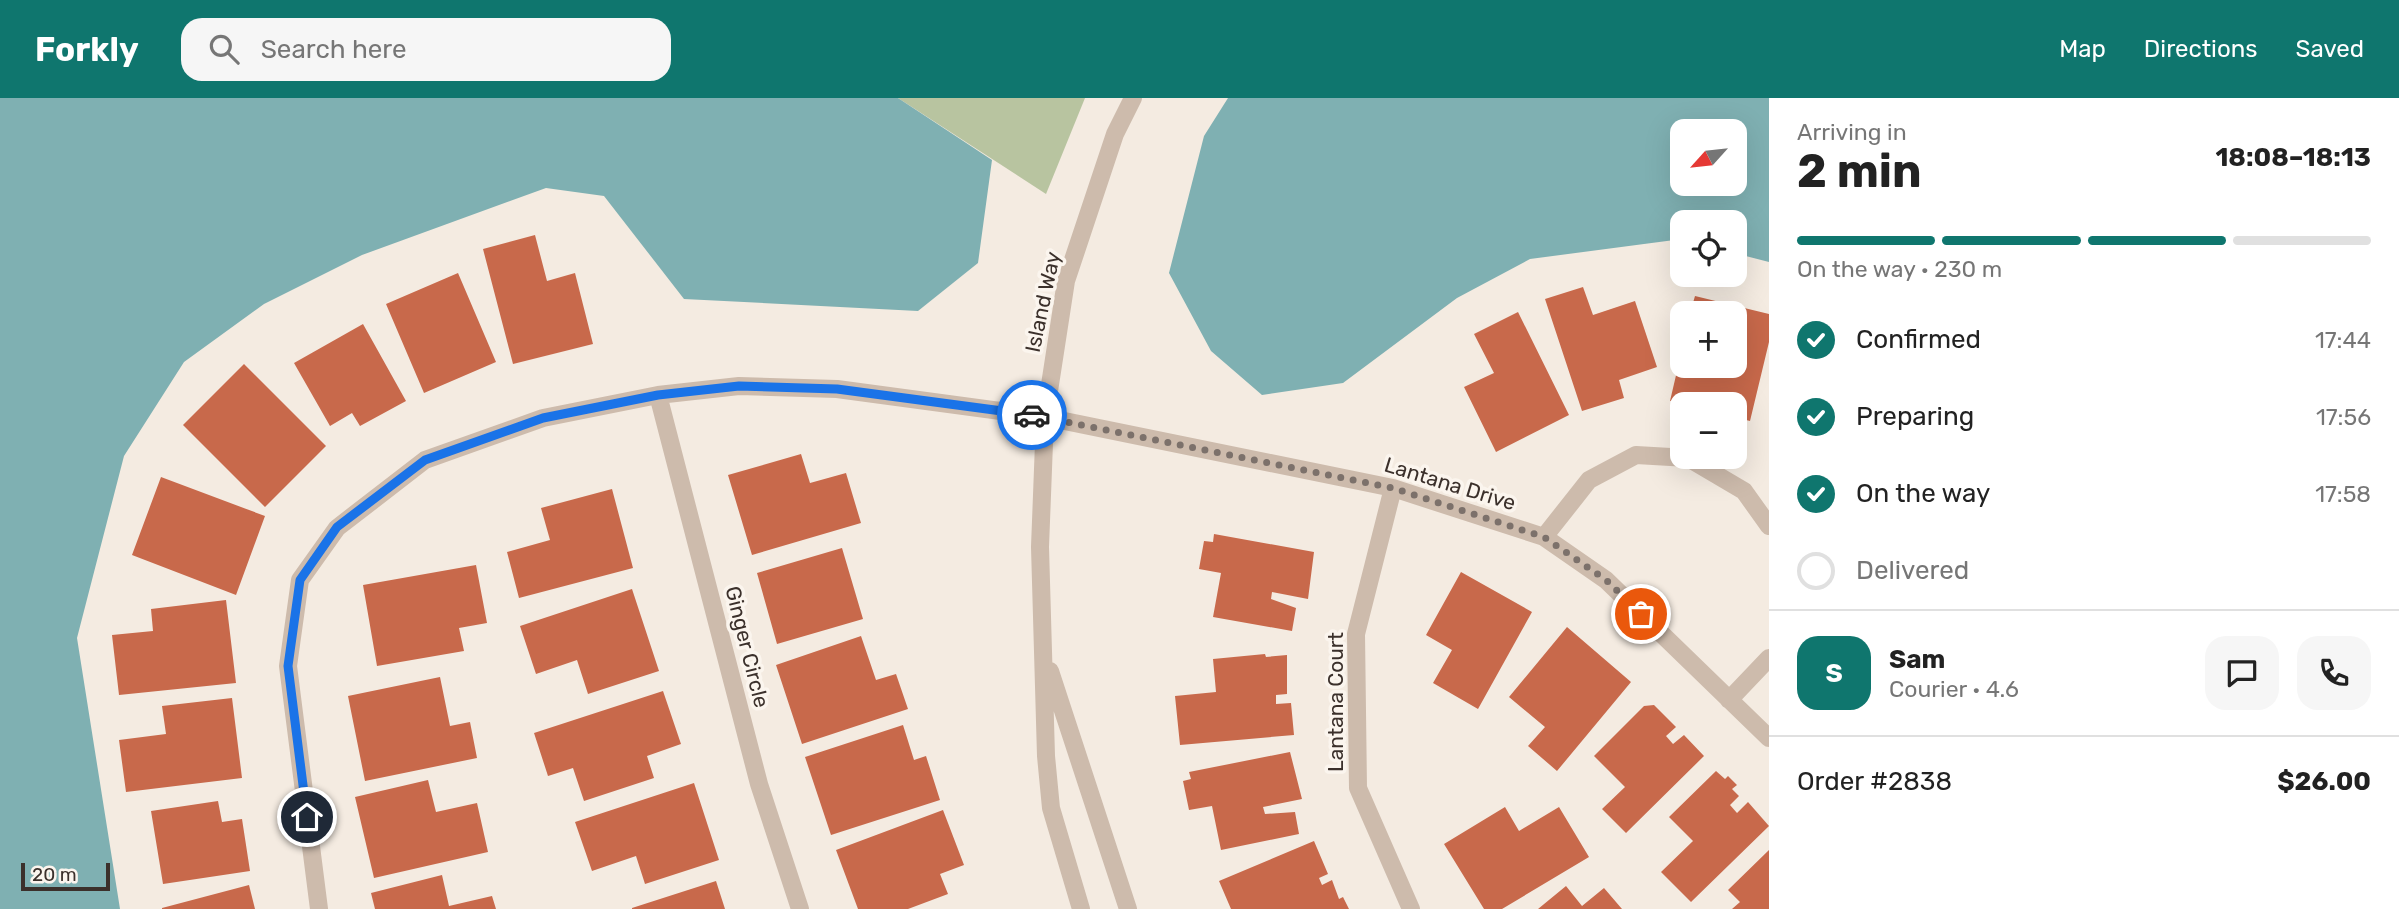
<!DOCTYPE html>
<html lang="en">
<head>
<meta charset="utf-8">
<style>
	:root { --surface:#fff; --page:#f6f6f6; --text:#222; --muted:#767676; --line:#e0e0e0; --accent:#0f766e }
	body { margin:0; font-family:Rubik,sans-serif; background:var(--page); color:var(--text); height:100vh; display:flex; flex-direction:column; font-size:26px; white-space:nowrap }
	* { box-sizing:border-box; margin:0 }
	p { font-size:23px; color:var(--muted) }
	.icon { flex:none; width:38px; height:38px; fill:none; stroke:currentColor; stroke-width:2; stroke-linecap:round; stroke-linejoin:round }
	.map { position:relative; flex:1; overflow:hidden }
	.sheet { display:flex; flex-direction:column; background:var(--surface); width:630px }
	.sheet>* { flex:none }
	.needle { width:46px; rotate:243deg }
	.fabs { position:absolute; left:1670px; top:21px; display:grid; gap:14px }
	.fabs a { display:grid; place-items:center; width:77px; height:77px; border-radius:14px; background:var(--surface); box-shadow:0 7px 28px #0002; font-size:35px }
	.scale { position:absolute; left:21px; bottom:18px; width:89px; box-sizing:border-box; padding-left:7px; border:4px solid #3b302b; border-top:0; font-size:19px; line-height:24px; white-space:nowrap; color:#3b302b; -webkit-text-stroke:5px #fbf5ee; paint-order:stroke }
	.pin { position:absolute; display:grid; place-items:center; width:60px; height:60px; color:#fff; margin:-30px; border:4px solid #fff; border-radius:50%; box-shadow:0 2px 7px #0007 }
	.courier { position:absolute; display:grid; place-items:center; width:70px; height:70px; margin:-35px; border:5px solid #1a73e8; border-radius:50%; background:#fff; color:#222; box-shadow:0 2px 9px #0007 }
	.overview em { font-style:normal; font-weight:700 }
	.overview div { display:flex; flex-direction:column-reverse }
	.overview { display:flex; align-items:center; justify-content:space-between; height:119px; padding:0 28px }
	h1 { font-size:46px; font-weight:700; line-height:52px }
	.bar { display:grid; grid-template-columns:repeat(4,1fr); gap:10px 7px; align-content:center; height:84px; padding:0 28px }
	.bar i { height:9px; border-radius:5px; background:var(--line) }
	.bar .current { background:var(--accent) }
	.bar p { grid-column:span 4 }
	.line { display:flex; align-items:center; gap:18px; padding:0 28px; border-top:2px solid var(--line) }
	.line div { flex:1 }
	.round { display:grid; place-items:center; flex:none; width:74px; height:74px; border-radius:21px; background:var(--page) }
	ol { padding:0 28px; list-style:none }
	li { display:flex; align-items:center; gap:21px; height:77px }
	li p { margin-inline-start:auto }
	li .icon { padding:7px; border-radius:50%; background:var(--accent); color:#fff; stroke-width:4 }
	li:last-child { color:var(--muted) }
	li i { width:38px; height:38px; border:4px solid var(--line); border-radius:50% }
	header { display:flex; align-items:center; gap:42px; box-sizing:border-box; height:98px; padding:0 35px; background:var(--accent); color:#fff }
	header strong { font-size:33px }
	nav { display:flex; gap:38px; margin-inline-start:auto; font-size:24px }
	.search { width:490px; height:63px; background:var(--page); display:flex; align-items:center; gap:18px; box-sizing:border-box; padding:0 24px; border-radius:21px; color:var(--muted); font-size:26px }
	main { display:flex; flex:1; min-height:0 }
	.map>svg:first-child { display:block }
</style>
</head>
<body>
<header>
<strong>Forkly</strong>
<div class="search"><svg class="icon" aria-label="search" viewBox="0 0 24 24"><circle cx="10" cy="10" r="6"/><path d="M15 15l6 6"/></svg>Search here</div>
<nav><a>Map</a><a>Directions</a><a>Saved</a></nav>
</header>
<main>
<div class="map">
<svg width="1769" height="811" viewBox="0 0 1769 811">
	<rect width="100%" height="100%" fill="#f4ebe1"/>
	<!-- green -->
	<path fill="#b8c4a0" d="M898,0h187l-39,96z"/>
	<!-- water -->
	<path fill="#7fb0b2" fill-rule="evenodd" d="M0,0h898l94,62 -14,103 -60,48 -234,-12 -80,-103 -58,-8 -184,67 -98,49 -80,58 -60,94 -47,182 43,271h-120z
		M1228,0h541v164l-35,-9v-31h-52v17l-152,20 -73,39 -114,85 -81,12 -51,-44 -42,-78 35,-137zM1682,33h52v53h-52z"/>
	<!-- building -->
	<path fill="#c8694b" d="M535,137l12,46 28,-8 18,71 -80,20 -30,-115z
		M458,175l38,89 -72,31 -38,-89z
		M1583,189l10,28 42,-14 22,66 -38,13 5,18 -42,13 -37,-112z
		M1695,198l74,18v28l-19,79 -16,-4v-13l-64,-3 11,-47 1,12h52v-53h-44z
		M1518,214l51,103 -73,37 -32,-65 30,-14 -20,-39z
		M363,226l43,77 -46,25 -8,-13 -22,13 -36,-63z
		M244,266l82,82 -61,61 -82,-82z
		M801,356l9,29 36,-10 15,50 -109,32 -24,-80z
		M161,379l104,39 -29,79 -104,-40z
		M612,391l21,79 -114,30 -12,-46 43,-12 -9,-32z
		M1214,436l100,18 -6,47 -36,-7 -1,7 25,9 -4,23 -79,-14 8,-44 -22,-4 5,-28 9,1z
		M842,450l21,71 -86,25 -20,-71z
		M476,467l11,58 -28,5 5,23 -87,15 -14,-81z
		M1461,474l71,40 -54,97 -45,-26 19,-33 -26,-15z
		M632,491l27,82 -71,23 -11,-34 -41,14 -16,-48z
		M226,502l10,83 -117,12 -7,-60 41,-4 -2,-22z
		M1567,529l64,55 -74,89 -29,-25 17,-19 -36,-30z
		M861,538l15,44 20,-6 12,35 -106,35 -26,-79z
		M1265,556l1,3 21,-2v39l-11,1v9l15,-1 3,32 -114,10 -5,-49 41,-4 -3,-33z
		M440,579l10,49 20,-4 7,36 -112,23 -17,-85z
		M663,593l18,53 -34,12 7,22 -70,23 -11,-33 -25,8 -14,-43z
		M232,600l10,80 -116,14 -7,-52 47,-6 -4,-28z
		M1654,607l22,22 -10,9 7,8 11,-9 20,21 -78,77 -24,-24 23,-22 -31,-31 50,-50z
		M903,627l11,35 12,-4 14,44 -109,35 -26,-78z
		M1290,654l12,47 -39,8 2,7 30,-2 4,22 -78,16 -9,-44 -23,4 -6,-29 8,-2 -2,-7z
		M1716,673l9,8 3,-3 9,9 -5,4 7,7 -9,9 7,8 11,-11 21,24 -78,76 -30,-30 32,-31 -24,-24z
		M428,682l8,32 41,-9 11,49 -114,26 -19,-81z
		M694,685l25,77 -74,24 -9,-28 -44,15 -17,-49z
		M218,703l4,21 20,-3 8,52 -87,13 -12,-73z
		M1505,709l14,24 40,-24 30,50 -87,52h-18l-40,-65z
		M943,712l21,55 -24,9 8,20 -40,15h-50l-22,-59z
		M1314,743l14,33 -9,4 3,7 10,-5 7,19 4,-2 6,12h-118l-12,-28z
		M1769,752v59h-37l8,-7 -12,-12z
		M442,777l7,31 43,-10 4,13h-121l-4,-16z
		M716,783l9,28h-93v-1z
		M249,787l6,24h-93v-1z
		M1566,788l16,20 22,-18 18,21h-84z"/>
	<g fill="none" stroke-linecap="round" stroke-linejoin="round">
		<!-- minor -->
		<path stroke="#cdbbac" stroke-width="18" d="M658,297l101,389 41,125
			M1045,319l21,-136 49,-147 18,-36
			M1393,390l-37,146 2,154 53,121
			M1544,439l45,-57 47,-25 52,3 56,33 25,35
			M1729,602l40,-42
			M319,811l-31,-243 12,-86 37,-52 88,-68 118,-42 115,-23 81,-9 98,3 208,28 348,71 151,49 62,43 163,158"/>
		<!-- tertiary -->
		<path stroke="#cdbbac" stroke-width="18" d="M1045,319l-5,130 6,209 5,52 30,101
			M1050,573l78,238"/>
	</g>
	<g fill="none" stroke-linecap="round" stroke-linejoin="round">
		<!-- done -->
		<path stroke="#7c716b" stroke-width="7" stroke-dasharray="0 12.6" d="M1032,317l361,73 151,49 62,43 35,34"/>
		<!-- route -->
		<path stroke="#1a73e8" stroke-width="9" d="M307,719l-19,-151 12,-86 37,-53 88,-67 118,-42 115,-23 81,-9 98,3 195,26"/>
	</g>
	<g text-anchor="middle" stroke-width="7" stroke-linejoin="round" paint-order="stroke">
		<!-- street labels -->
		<g font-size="21" fill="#3b302b" stroke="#fbf5ee">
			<text transform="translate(1043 204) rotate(-78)" y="7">Island Way</text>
			<text transform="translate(1450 386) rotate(17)" y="7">Lantana Drive</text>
			<text transform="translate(747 549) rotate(76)" y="7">Ginger Circle</text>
			<text transform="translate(1336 604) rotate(-90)" y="7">Lantana Court</text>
		</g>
	</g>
</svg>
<div class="fabs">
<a><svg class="needle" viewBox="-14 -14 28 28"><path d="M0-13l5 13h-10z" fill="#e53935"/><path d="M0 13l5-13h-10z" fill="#767676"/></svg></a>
<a><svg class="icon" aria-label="locate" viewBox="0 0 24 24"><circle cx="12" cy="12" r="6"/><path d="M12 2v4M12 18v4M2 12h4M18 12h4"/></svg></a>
<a>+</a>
<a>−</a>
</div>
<div class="scale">20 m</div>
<div class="pin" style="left:1641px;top:516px;background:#ea580c"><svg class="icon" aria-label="bag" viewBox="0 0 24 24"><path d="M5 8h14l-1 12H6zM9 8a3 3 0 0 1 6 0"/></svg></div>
<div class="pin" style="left:307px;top:719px;background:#1f2937"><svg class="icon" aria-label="home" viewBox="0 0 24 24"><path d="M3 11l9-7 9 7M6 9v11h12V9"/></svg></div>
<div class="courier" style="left:1032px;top:317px"><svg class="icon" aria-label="car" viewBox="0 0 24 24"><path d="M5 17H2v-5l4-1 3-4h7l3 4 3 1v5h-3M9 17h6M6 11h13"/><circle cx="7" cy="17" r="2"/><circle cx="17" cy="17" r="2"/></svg></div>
</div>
<section class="sheet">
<div class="overview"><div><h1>2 min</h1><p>Arriving in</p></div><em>18:08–18:13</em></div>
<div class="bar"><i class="current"></i><i class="current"></i><i class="current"></i><i></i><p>On the way · 230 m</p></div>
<ol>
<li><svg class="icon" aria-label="check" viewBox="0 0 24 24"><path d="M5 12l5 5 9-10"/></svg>Confirmed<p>17:44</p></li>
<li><svg class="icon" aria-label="check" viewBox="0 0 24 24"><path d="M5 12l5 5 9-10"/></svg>Preparing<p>17:56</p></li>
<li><svg class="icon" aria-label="check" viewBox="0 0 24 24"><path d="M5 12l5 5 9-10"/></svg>On the way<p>17:58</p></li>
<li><i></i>Delivered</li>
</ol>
<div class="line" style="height:126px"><b class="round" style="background:var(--accent);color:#fff">S</b><div><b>Sam</b><p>Courier · 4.6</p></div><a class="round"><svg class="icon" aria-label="chat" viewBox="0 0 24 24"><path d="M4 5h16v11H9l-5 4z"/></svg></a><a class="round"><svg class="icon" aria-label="phone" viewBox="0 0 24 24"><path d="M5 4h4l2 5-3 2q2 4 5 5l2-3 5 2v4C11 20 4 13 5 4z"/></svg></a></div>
<div class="line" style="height:91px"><div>Order #2838</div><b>$26.00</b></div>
</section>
</main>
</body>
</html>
